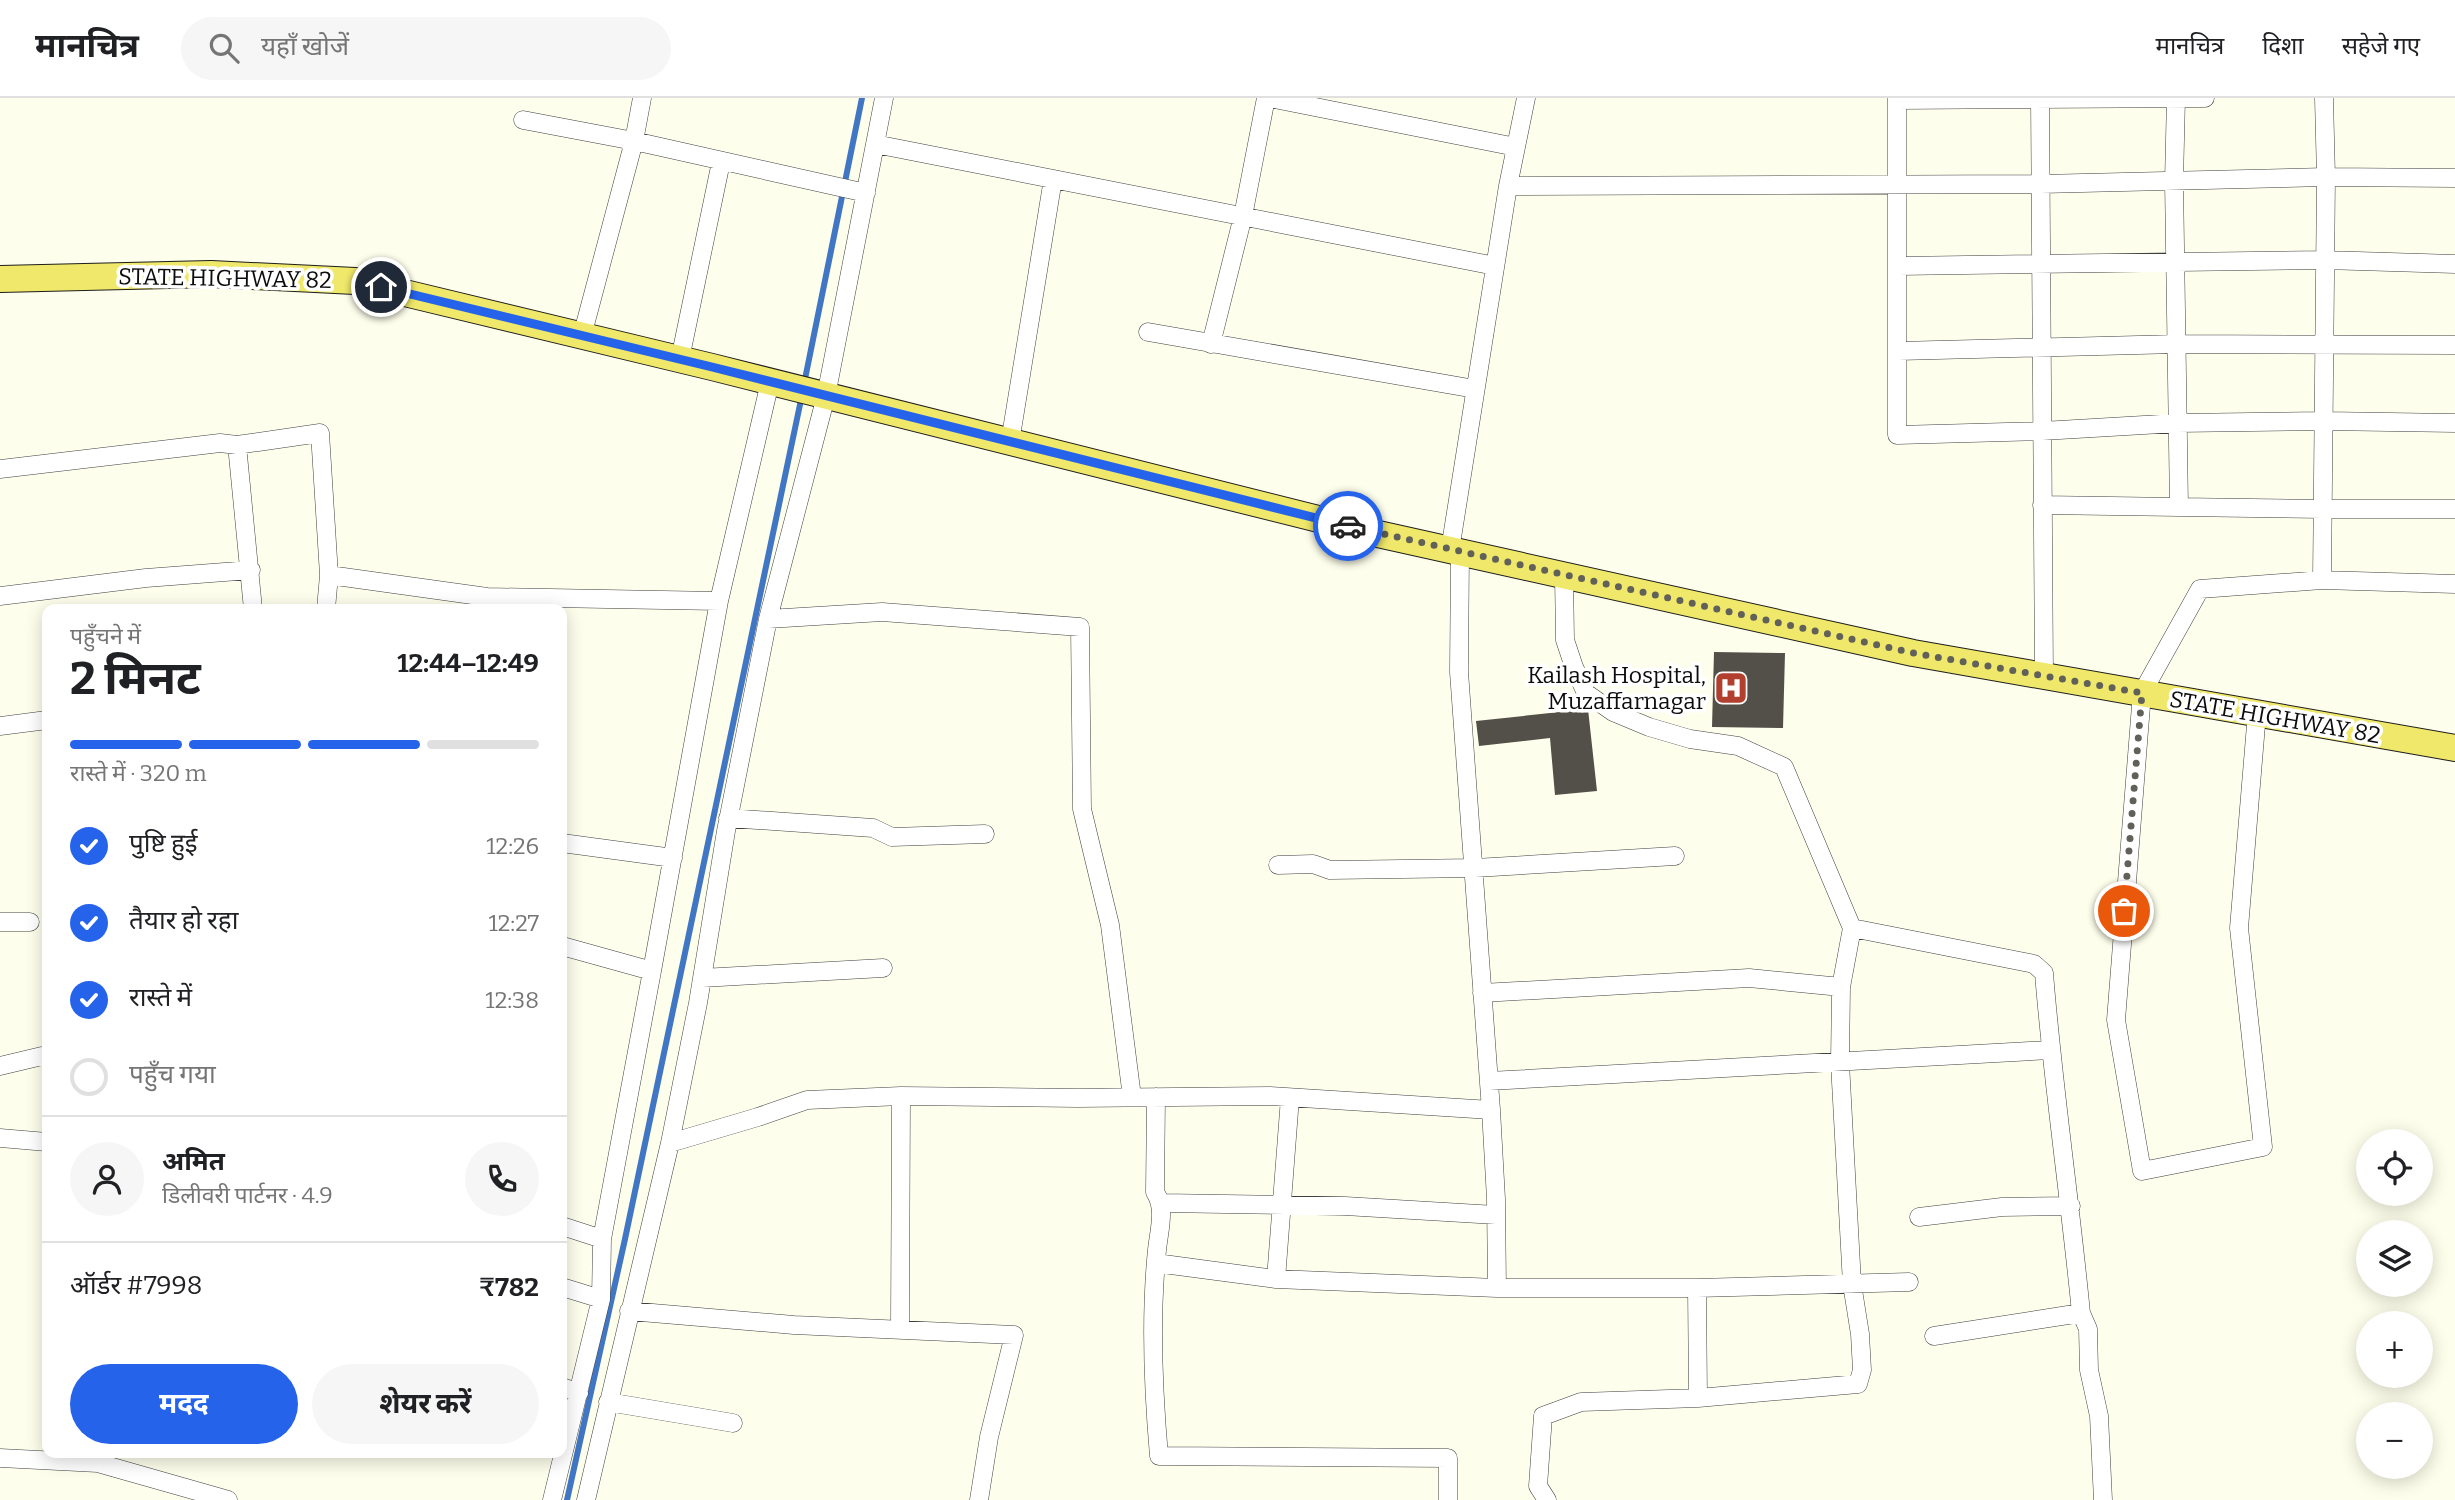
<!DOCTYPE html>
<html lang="hi">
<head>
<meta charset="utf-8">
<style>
	:root { --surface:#fff; --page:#f6f6f6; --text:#202124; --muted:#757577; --line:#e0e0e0; --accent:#2563eb }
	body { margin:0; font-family:Bitter,"Noto Sans Devanagari",serif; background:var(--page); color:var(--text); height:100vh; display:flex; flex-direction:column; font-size:26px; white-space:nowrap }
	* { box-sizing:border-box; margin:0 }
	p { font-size:23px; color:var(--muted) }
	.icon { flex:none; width:38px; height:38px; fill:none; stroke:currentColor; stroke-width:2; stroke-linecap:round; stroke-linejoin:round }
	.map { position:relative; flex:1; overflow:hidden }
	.panel { position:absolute; left:42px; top:506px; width:525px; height:854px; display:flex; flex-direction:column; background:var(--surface); border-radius:14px; box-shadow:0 4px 18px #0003 }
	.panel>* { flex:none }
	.fabs { position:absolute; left:2356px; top:1031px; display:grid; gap:14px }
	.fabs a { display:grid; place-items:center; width:77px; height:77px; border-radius:50%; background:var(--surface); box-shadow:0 4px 18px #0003; font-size:35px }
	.pin { position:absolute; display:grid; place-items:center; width:60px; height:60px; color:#fff; margin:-30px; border:4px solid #fff; border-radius:50%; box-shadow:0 2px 7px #0007 }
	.courier { position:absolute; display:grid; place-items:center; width:70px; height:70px; margin:-35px; border:5px solid #2563eb; border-radius:50%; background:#fff; color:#222; box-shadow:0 2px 9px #0007 }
	.overview em { font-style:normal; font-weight:700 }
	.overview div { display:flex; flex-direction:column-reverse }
	.overview { display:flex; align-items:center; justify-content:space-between; height:119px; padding:0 28px }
	h1 { font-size:46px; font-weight:700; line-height:52px }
	.bar { display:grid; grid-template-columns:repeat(4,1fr); gap:10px 7px; align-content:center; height:84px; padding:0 28px }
	.bar i { height:9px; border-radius:5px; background:var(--line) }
	.bar .current { background:var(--accent) }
	.bar p { grid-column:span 4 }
	.line { display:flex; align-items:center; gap:18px; padding:0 28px; border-top:2px solid var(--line) }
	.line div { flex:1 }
	.round { display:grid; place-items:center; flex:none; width:74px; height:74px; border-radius:37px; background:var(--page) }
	ol { padding:0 28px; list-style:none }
	li { display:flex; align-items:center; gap:21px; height:77px }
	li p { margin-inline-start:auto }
	li .icon { padding:7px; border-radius:50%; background:var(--accent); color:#fff; stroke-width:4 }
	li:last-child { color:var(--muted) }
	li i { width:38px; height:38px; border:4px solid var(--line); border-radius:50% }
	.button { display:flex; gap:14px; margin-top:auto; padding:14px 28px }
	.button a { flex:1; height:80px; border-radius:42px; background:var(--accent); color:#fff; font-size:28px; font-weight:700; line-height:80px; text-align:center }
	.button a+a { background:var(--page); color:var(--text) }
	header { display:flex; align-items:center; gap:42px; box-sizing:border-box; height:98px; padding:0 35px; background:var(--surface); border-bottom:2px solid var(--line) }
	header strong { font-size:33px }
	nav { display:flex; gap:38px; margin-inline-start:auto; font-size:24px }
	.search { width:490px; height:63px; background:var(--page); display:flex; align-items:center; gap:18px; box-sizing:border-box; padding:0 24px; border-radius:38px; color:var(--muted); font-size:26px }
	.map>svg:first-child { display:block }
</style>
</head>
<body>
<header>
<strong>मानचित्र</strong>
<div class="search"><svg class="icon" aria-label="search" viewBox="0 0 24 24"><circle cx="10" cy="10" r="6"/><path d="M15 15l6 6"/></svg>यहाँ खोजें</div>
<nav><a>मानचित्र</a><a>दिशा</a><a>सहेजे गए</a></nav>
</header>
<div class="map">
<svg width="2455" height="1402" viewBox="0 0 2455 1402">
	<rect width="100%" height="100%" fill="#fefeec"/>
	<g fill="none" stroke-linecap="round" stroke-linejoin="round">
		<!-- stream -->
		<path stroke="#4076c3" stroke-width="6" d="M804,286l58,-286
			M567,1402l58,-261 177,-844"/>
	</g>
	<!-- building -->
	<path fill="#534f49" d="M1714,554l71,1 -2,75 -71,-1z
		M1588,611l9,82 -42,4 -5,-57 -71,8 -3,-25z"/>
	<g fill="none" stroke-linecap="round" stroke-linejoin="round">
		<defs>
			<path id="minor" d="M884,0l-58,298 -58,223 -42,212 -28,172 -28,140 88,-26 49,-17 94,-4 177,2 192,-2 221,14 -32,-438 1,-120
				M1270,0l246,49
				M1897,0v337l145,-4 136,-8 146,-2 131,2
				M2040,0l4,578
				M2176,0l-2,83 5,326 144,2h132
				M1897,2l308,-2
				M523,22l111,21 232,52
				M875,46l620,122
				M1508,88l533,-2 285,-7 129,1
				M1898,168l427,-6 130,4
				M1148,234l327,57
				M582,238l52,-195 8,-43
				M1211,246l32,-128 23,-118
				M1898,253l279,-7 278,1
				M680,261l41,-197
				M1010,344l43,-263
				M237,347l16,164
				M0,371l220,-26 17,2 83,-12 9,142 -3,34
				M2042,407l137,2
				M1450,452l58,-364 18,-88
				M329,477l158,22 232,4 51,-219
				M2322,482l4,-403 -2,-79
				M0,498l146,-18 105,-8
				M768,521l114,-7 198,15 2,182 28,116 22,172
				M2257,615l-18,215 24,219 -121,24 -26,-151 26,-327 58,-104 122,-9 133,4
				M0,628l47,-6
				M728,720l145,10 19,9 93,-3
				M562,745l111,15
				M1278,767l35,-1 17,6 145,-2 200,-12
				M0,824h30
				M1852,830l182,36 10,9c9,113 26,226 37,340l7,16 1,41 10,46 4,84
				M652,873l67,-370
				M702,880l181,-10
				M1482,895l267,-15 92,9
				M0,968l42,-10 5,2
				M1489,983l561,-31
				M1156,999l-1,95c11,17 4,38 2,58 -7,68 -4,138 2,206l289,2v42
				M1290,1000l-14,181 221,9 -1,-89 -5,-89
				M0,1040l47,4
				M1162,1105l183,3 151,9
				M1919,1119l83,-10 69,-1
				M562,1128l40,13
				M1156,1165l120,16
				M562,1189l39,12
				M1497,1190h200l212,-6
				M1697,1190l1,110
				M629,1213l165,14 220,10 -25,102 -10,63
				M900,1230l1,-232
				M1934,1238l147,-23
				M562,1289l17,6
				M608,1304l125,21
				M0,1360l98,5 130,37
				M552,1402l49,-201 1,-60 50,-268 -90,-25
				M586,1402l84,-357
				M1547,1402l-9,-14 5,-70 38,-14 117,-4 160,-14 4,-14 -2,-36 -8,-50 -12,-221 1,-76 11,-59 -68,-161 -46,-21 -48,-7 -41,-12 -36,-15 -27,-19 -12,-26 -9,-27 -1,-65"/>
			<path id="primary" d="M0,181l211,-5 144,7 357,86 666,167 535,119 542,95"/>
		</defs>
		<!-- minor casing -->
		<use href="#minor" stroke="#3f3f3f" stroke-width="19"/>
		<!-- primary casing -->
		<use href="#primary" stroke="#1d1d1d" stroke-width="28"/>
		<!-- minor -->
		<use href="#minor" stroke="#fff" stroke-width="18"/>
		<!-- primary -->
		<use href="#primary" stroke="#efe86a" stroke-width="26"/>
	</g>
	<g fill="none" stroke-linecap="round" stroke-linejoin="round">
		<!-- done -->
		<path stroke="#61615a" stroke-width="7" stroke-dasharray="0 12.6" d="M1348,428l565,127 229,40 -18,218"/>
		<!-- route -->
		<path stroke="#2563eb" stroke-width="9" d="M381,189l331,80 636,159"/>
	</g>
	<!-- icons -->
	<defs>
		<symbol id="hospital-square" viewBox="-11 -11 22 22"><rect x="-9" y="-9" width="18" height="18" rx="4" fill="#b1402e" stroke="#fff"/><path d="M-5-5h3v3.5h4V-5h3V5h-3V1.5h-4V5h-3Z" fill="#fff"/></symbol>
	</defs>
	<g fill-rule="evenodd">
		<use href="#hospital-square" x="1712" y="571" width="38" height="38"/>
	</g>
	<g text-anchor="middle" stroke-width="7" stroke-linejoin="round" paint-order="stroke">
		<!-- street labels -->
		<g font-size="23" fill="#0c0c0c" stroke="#fff">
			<text transform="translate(225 180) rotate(1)" y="8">STATE HIGHWAY 82</text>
			<text transform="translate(2275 619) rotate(10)" y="8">STATE HIGHWAY 82</text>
		</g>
		<!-- poi labels -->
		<g font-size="23" fill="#0c0c0c" stroke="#fff" text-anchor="end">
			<text x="1706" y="585">Kailash Hospital,<tspan x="1706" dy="26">Muzaffarnagar</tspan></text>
		</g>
	</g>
</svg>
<div class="fabs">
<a><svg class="icon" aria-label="locate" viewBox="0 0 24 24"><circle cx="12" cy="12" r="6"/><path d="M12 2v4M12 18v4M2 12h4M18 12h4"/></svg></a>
<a><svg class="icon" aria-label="layers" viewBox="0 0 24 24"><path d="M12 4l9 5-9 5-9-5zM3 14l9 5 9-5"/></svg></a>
<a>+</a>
<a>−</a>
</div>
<div class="pin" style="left:2124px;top:813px;background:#ea580c"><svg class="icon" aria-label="bag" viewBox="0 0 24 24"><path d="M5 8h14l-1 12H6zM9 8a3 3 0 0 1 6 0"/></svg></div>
<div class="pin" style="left:381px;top:189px;background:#1f2937"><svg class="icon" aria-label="home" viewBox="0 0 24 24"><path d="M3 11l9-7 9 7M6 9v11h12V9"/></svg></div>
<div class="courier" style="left:1348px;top:428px"><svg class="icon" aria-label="car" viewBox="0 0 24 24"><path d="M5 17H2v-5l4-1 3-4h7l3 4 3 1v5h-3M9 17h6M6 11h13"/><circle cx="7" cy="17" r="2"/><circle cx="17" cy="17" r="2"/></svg></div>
<section class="panel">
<div class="overview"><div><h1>2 मिनट</h1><p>पहुँचने में</p></div><em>12:44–12:49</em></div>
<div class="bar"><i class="current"></i><i class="current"></i><i class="current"></i><i></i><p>रास्ते में · 320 m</p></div>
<ol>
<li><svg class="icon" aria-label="check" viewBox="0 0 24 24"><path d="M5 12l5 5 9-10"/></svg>पुष्टि हुई<p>12:26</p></li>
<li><svg class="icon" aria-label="check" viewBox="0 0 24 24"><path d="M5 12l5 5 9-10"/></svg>तैयार हो रहा<p>12:27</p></li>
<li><svg class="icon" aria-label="check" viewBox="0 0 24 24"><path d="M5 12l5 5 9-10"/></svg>रास्ते में<p>12:38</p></li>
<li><i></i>पहुँच गया</li>
</ol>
<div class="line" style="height:126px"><a class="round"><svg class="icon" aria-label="person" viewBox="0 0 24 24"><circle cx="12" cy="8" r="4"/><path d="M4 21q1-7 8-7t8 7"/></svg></a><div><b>अमित</b><p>डिलीवरी पार्टनर · 4.9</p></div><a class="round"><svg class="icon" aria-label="phone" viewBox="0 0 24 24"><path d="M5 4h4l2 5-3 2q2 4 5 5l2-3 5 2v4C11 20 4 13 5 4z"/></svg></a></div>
<div class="line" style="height:91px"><div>ऑर्डर #7998</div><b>₹782</b></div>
<div class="button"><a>मदद</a><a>शेयर करें</a></div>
</section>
</div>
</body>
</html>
